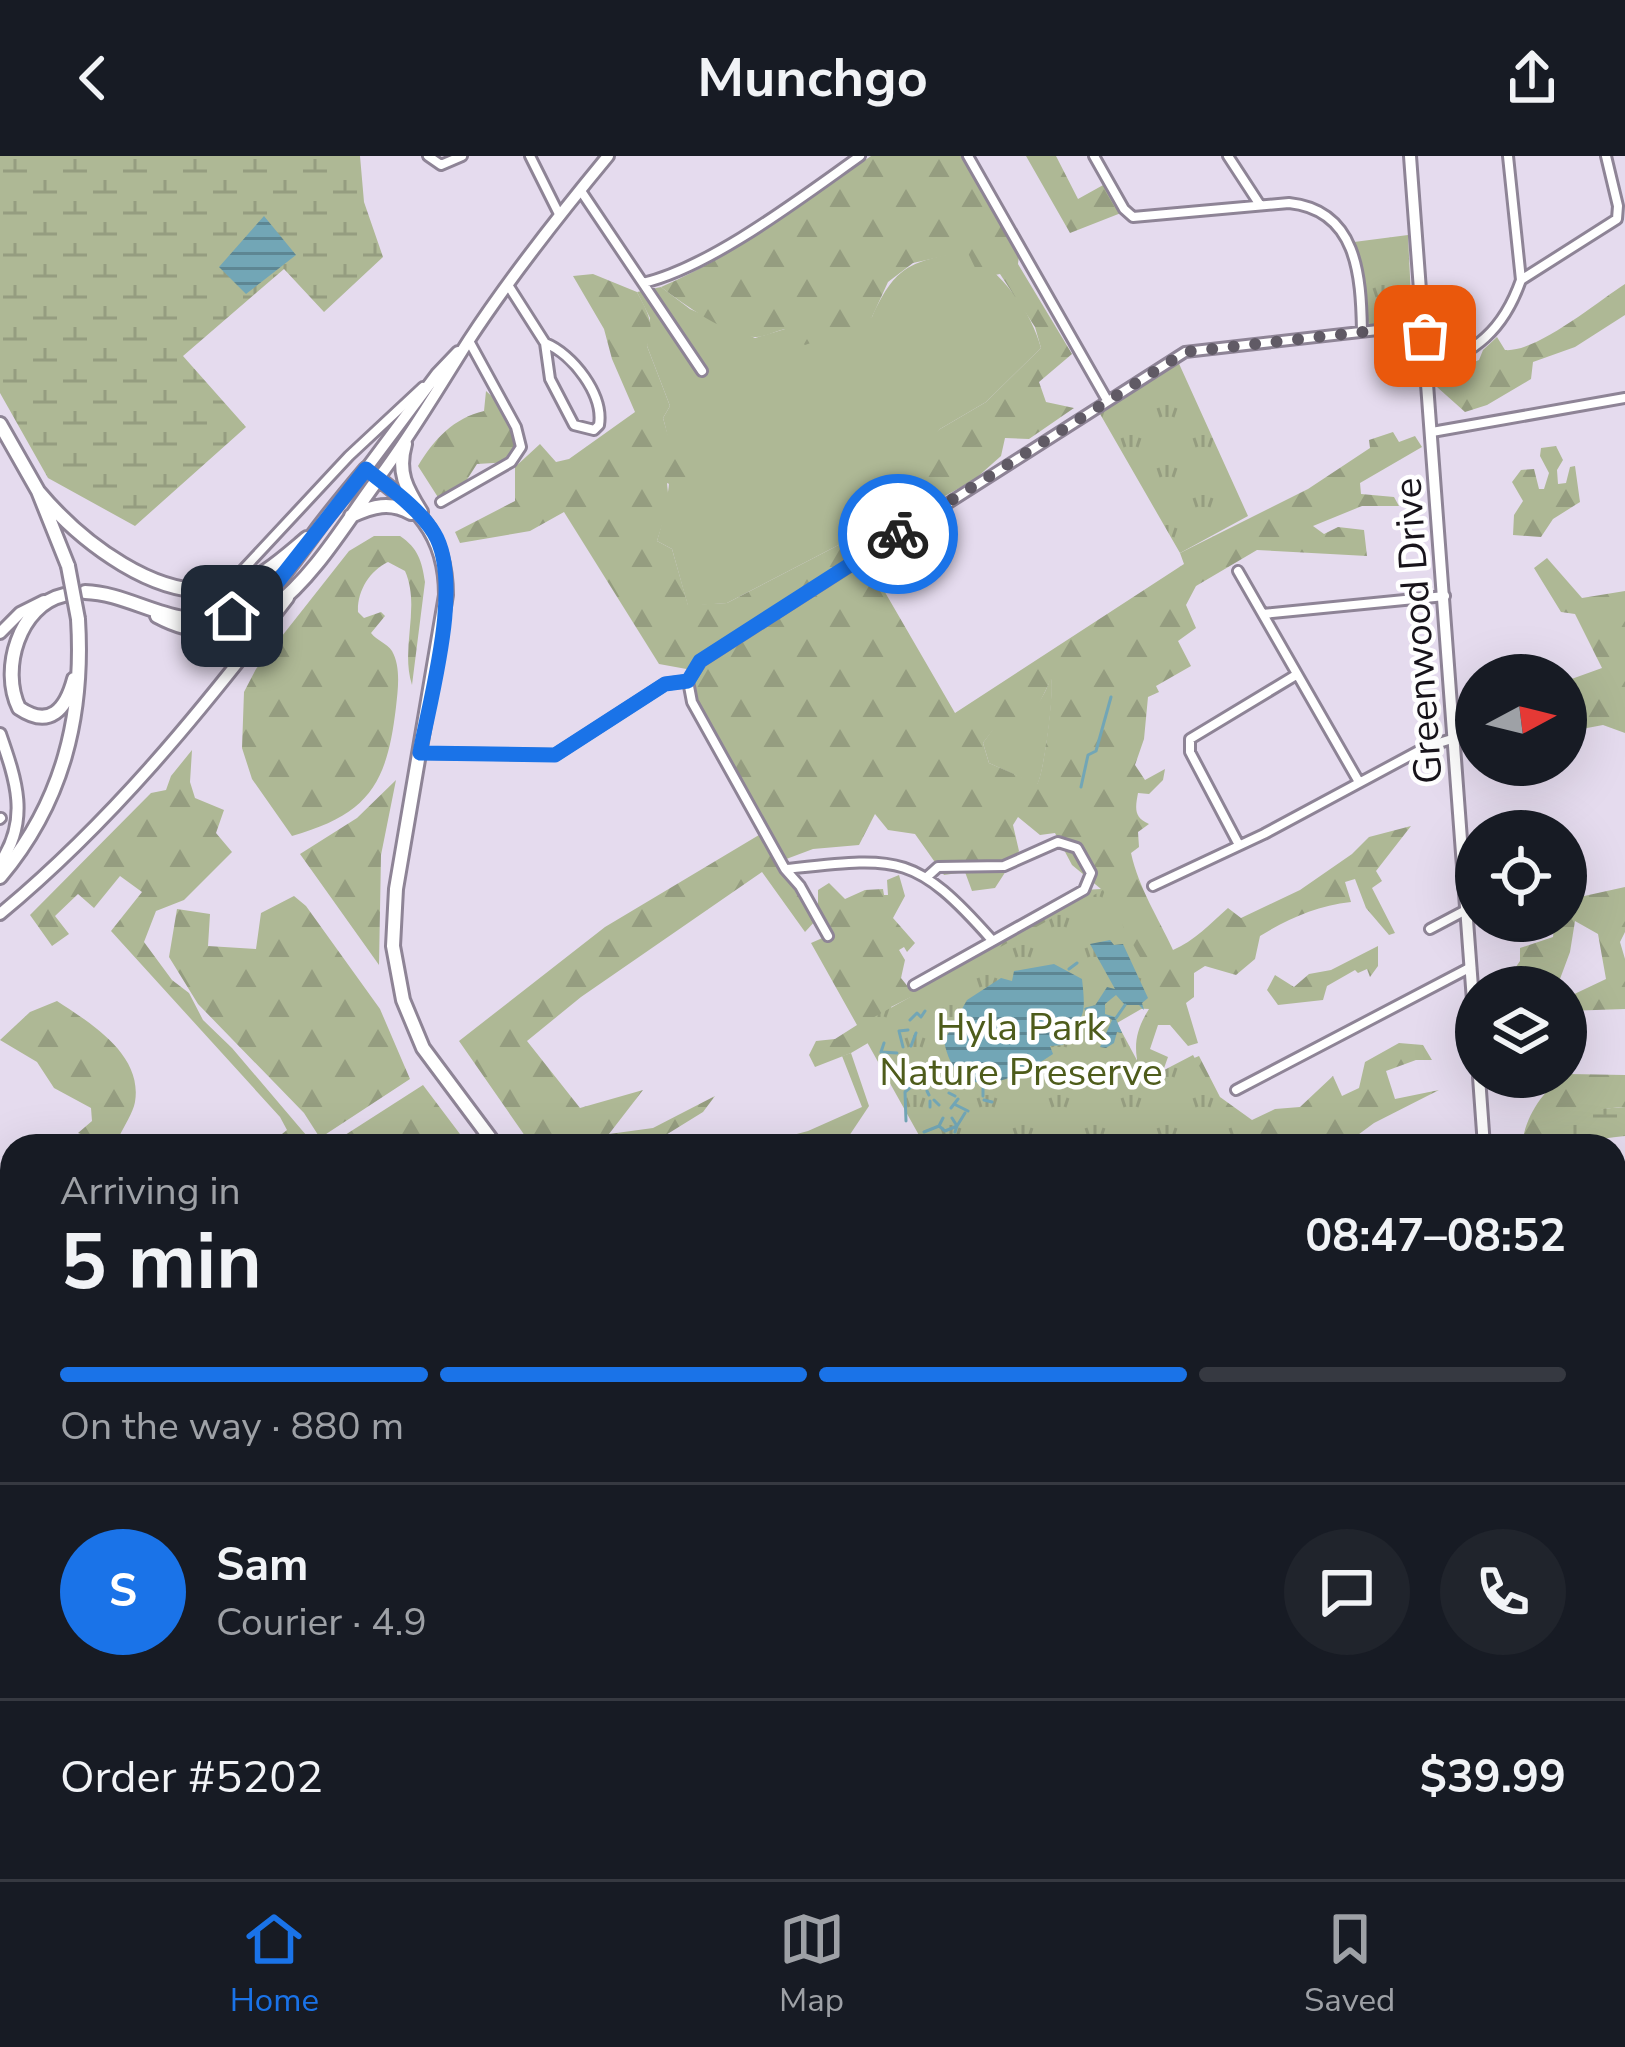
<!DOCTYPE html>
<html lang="en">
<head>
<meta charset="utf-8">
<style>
	:root { --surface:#171b24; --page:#20242c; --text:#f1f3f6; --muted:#9ea1a6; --line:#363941; --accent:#1a73e8 }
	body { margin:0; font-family:"Nunito Sans",sans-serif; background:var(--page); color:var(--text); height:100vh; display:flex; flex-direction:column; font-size:45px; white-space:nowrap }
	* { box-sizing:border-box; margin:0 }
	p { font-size:39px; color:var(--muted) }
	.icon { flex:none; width:66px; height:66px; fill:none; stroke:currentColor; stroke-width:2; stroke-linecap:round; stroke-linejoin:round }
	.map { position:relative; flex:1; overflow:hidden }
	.details { position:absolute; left:0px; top:978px; width:1626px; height:747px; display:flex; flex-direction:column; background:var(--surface); border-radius:36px 36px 0 0; box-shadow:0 12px 48px #0002 }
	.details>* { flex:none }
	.needle { width:78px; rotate:83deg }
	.fabs { position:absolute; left:1455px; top:498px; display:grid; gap:24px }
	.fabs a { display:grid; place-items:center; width:132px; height:132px; border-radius:50%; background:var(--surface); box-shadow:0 12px 48px #0002; font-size:60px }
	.pin { position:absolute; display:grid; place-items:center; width:102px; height:102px; color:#fff; margin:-51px; border-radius:24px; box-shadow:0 6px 18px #0006 }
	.courier { position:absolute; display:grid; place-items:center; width:120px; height:120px; margin:-60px; border:9px solid #1a73e8; border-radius:50%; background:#fff; color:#222; box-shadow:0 3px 15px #0007 }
	.summary em { font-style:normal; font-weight:700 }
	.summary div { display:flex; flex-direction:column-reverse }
	.summary { display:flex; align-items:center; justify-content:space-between; height:204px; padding:0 60px }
	h1 { font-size:78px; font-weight:700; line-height:90px }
	.bar { display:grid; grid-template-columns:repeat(4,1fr); gap:18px 12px; align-content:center; height:144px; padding:0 60px }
	.bar i { height:15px; border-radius:9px; background:var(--line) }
	.bar .current { background:var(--accent) }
	.bar p { grid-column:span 4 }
	.line { display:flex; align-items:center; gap:30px; padding:0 60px; border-top:3px solid var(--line) }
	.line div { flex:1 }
	.round { display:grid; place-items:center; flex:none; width:126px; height:126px; border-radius:63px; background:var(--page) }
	header { display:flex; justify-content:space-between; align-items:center; height:156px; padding:0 60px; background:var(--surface); font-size:54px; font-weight:700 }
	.tabs { display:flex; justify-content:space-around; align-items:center; height:168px; border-top:3px solid var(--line); background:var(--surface); font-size:33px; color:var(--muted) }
	.tabs a { display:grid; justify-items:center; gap:6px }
	.tabs .current { color:var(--accent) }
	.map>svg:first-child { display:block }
</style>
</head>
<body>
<header><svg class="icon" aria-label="back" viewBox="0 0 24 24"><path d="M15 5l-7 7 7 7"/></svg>Munchgo<svg class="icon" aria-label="share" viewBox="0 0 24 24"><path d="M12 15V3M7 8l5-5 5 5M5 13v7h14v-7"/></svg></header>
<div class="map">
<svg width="1625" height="1723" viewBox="0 0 1625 1723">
	<defs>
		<pattern id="forest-firs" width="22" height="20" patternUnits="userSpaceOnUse" patternTransform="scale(3)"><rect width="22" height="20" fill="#aeb895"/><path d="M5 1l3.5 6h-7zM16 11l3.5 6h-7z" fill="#959d80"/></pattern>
		<pattern id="wetland-marsh" width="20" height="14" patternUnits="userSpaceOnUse" patternTransform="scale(3)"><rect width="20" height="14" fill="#aeb895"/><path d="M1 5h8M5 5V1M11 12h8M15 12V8" fill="none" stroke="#959d80"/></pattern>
		<pattern id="park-tufts" width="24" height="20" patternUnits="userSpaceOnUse" patternTransform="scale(3)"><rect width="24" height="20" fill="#aeb895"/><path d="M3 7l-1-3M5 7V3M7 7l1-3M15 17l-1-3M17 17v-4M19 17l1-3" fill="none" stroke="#959d80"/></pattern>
		<pattern id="water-rules" width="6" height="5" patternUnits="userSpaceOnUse" patternTransform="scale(3)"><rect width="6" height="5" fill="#72a6b6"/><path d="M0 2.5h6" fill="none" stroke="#5d8693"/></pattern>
	</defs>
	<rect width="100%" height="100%" fill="#e5dbee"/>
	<!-- grass -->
	<path fill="#aeb895" d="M967,94c35,25 62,56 74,98l-55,54 -46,27 -86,108 -127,66 -39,3 -16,-57 -15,-8c12,-41 19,-81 6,-123l7,-12 -23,-60 3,-28 -13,-26 24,-5 29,22 65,29 30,-9 87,-12c25,-55 40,-54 95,-67z
		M1051,521c4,13 -7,97 -14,108l-48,-22 -6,-20 10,-14c31,-5 48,-22 58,-52z
		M851,897l18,53 -22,33 -23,-4 -6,11h-66l56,-15 54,-24 -20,-51z"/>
	<!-- forest -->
	<path fill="url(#forest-firs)" fill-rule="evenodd" d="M871,0h91l57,99 -1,9 54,90 -33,28 7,20 28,6 -45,31 -24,-1 -4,18 -27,24 -71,39 -39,37 91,157 229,-149 -4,-11 128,-64 62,-41 -1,-8 24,-8 6,10 16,-6 7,11 -62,36 1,11 33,3 5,9h-37l-49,20 11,8 14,-7 26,3 3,26 -110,-6 -61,36 -10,19 10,23 -18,13 13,25 -35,20 3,6 -11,5 -4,42 -9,26 10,15 20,-11 -2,11 -14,14 -11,-1c-3,16 -4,24 11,31l-11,8 1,15 -8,6c8,36 27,64 42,97 21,-9 37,-26 55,-42l13,10 59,-28 52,-36 17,-17 42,-11 -35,45 6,10 -10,7 23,45 -6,2 -23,-27 -11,-29 -10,3 6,20c-34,4 -62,16 -91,34l-5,23 -19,16 -31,-9 -11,7v24l-8,6 12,40 -10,3 -18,-21h-12l-8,24 18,8 -5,14 36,-15 21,41 32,23 23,-11 25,-2 33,-31 9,20 17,-8 6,-26 34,-19 24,2 9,15h-16l-30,11 9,28 44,-9 -65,33 -31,23h-327l123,-77c-6,-24 -3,-39 10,-60l-238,-12 -20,10 6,19 -46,27 -36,14 -6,-12 7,-14 19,-2 22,-14 -46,-82 16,-7 -10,-17 -12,13 -43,-60 -181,125 -54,44 53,67 63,-18 -34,44 44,-6 62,-32 -12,16 -55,34h-116l-73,-105 146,-114 159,-95 -76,-141 4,-21 -33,-6 -95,-152 -34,19 -70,12 -5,-11 60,-31v-34l25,-23 16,18 13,-3 66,-47 -23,-53 -8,-30 -31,-53 20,-2 44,18c10,19 19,33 10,54l23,60 -7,12 10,35 18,2 9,20 -13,17 -20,-9 2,20 -12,38 15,8 16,56 39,-2 127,-66 42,-68 44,-40 46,-27 55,-54 -6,-21 -35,-53 -20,4 -13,-27 -54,12 -25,19 -16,35 -18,11 -49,17 -20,-16c-9,2 -20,8 -29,8 -26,1 -74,-34 -95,-50 76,-32 142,-85 210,-131zM1051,523c3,12 -7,95 -14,105l-48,-21 -6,-20 10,-13c39,-7 42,-17 58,-51zM875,658l13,16 27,4 29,41 21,-3 7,19 23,-3 24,-37 -6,-26 5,-8 22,18 15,-2 17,32 29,24 -17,1 -175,98 -8,-10 4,-18 -6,-10 5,-3 3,5 8,-9 -22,-25 12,-22 -6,-21 -12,5 1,15h-4l-1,-6 -18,1 -20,9 -16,-16 -11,7v25l-37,-54 32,-12 46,-4z
		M1026,0h30l22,43 27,-15 16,29 -51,20z
		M1625,128v31l-50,32 -42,15 -2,17 -44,26 -22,7 -28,-25 6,-12 36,-15 4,-10 14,-13 8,13c31,3 92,-48 120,-66z
		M486,235l20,18 15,38 -10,15 -34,2 -18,28 -18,10 -23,-36c16,-27 36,-48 66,-55z
		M1556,290l7,14 -6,10 1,14 8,-1 4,-16 5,-1 5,36 -27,17 -12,18 -28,-2 1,-20 9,-14 -11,-19 9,-12 13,-1 5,20h5l5,-16 -9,-17 1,-8z
		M374,380h26c18,12 22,25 25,46l-13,103c-12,-37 9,-78 -7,-114l-17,-9c-19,9 -31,30 -30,50l6,6 17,-6 4,4 -14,17c6,8 16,10 21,18 9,16 6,38 4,56 -9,77 -27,107 -104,129l-40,-57 -10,-31 2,-56 12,-23 93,-118z
		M1547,402l35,40 43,-7v142l-22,-8 -37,7v-51l36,-13 -27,-54 -14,-2 -27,-44z
		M192,594l-2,32 5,16 29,12 -8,23 16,19 -48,48 -28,11 -12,31 28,38 17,13 14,27 29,28 80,94 -6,4h-39l20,-16 -7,-13 -169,-186 31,-39 -22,-16 -26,32 -16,-14 -23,22 14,18 -17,12 -22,-31 121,-122 15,-3 5,-14z
		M396,624l-15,75 -2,110 -79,-111 57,-36z
		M1625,731v45l-5,10 5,17v50l-59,2v-13l40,-19 -8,-45 -23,-13 -5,31 -13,35 -42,-3 -2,-13 7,-10v-13l33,-11 2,-16h11v-21z
		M294,740l12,10 74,103 30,70 -90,59 -16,-25 -106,-109 -29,-47 8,-48 33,5 -2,32 48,3 5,-36z
		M1378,790v20l-8,11 -3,-8 -9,4 -3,-3 -28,16 -4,14 -45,5 -11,-15 8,-15 19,12 15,-13 22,-4z
		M57,845c33,22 86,53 78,101 -2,11 -11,24 -16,35l-16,5 -25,-9 14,-12 -1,-13 -37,-20 -17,-26 -37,-22 30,-28z
		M1569,918l56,1v32c-33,1 -65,14 -87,39h-16c2,-28 22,-59 47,-72z
		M423,929l46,61 -138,-2z
		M1614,1004l11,2v154l-11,6z
		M12,1194v519h645l6,10h-663v-518z
		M687,1713h286l9,10h-301z
		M1091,1713h371l2,10h-364z"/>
	<!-- wetland -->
	<path fill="url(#wetland-marsh)" d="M0,0h360l4,46 19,55 -59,55 -40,-43 -101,87 63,71 -111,99 -87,-48 -48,-85z
		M1625,951v29c-30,3 -57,10 -87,10 25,-29 49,-37 87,-39z"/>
	<!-- park -->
	<path fill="url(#park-tufts)" d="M1408,79l4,83 -42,7c-12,-23 -7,-57 -16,-83z
		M1176,201l72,159 -68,37 -84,-146z
		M1103,734l59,107 -45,26 30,56 46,-24 51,91h-319l-67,-120z"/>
	<!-- water -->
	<path fill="url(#water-rules)" d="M264,60l32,39 -50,39 -27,-27z
		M1110,784l4,5 9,-1 25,54 -6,5 2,7 -5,-5h-14l-9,-10 -11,9v10l10,3 7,16 -5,-1 -3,11 -8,5 -6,-1 12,-27 -4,-3 -7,11 -5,-5 -2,-16 13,-20 8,2 -25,-45z
		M1054,808l28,15c5,42 0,35 -19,66l-13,1 3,8c-39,27 -96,54 -109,-13l23,-41 34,-22 11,3 2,-10z"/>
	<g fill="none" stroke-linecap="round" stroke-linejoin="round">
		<!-- stream -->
		<path stroke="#72a6b6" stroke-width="3" d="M1081,631l7,-32 8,-4 15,-54
			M1069,813l8,-6
			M1086,853l8,-2
			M1116,862l9,-13
			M910,864l7,-7 4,4 4,-6
			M884,887l-3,9 16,1
			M911,890l5,-13
			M903,891l-4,-16 9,-1
			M900,904l4,9
			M927,935l2,4
			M949,937l6,3
			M983,940v-13
			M934,944l5,5
			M984,944l8,2
			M930,945v6
			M956,949l12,6
			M951,952l7,-9
			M952,962l5,8 -2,6
			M906,965l-1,-29 8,-7
			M939,970l6,5 12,-5 8,-13
			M924,976l15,-6 4,-8
			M930,985l5,5
			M1419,1713l4,10"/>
		<defs>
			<path id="minor" d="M428,0l13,9 21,-9
				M530,0l30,60
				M968,0l139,244
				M1094,0l30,53 9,8 156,-14c68,7 72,72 73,128
				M1228,0l32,49
				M1508,0l13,124
				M581,35l121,180
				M1521,124l96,-61 1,-13 -12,-50
				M643,127c68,-16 159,-86 217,-127
				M508,129l37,58 5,36 24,46 20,5 5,-5c5,-30 -26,-71 -54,-82
				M1428,218c48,-26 74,-40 93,-94
				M1432,276l193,-34
				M441,346l70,-40 10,-15 -5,-20 -47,-86
				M1238,415l121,211
				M240,417l109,-117 74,-69
				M1263,458l182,-18
				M420,597l135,2 110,-71 23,-3
				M0,663l1,-1
				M1239,689l-49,-93v-13l106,-64
				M786,713c111,-12 128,-17 205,70
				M1153,730l111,-52 162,-87 29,-9
				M1430,773l36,-19
				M828,780l-28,-50 -15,-17 -93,-167 -4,-21 13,-20 484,-309 237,-27
				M914,829l170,-95 7,-17 -14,-25 -19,-6 -54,24 -66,1 -10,9
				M1236,934l235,-123
				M1614,1564l11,-5
				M1614,1691l11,-1"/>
			<path id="major" d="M1410,0l66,885
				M366,313l71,-95 21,-22
				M378,323c34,-45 61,-92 91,-139 42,-64 91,-126 139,-184
				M0,477l20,-20 24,-12
				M0,578c16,46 30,86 0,129
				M0,758c111,-92 200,-201 288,-316
				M1479,921l5,69
				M1539,1713v10"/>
			<path id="highway" d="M0,268l38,67 30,75
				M405,288c-8,28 1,44 16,68
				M38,335c41,49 121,114 191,97 31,-8 54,-30 78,-50
				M351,360c22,-10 39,-15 60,-3
				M85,436c34,1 64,20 98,26 69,13 101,-44 136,-91 15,-20 31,-39 47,-58 48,37 80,61 80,126l-50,294 -3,57 10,54 20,48 73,98
				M64,439c-45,10 -64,75 -45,113 31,21 47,1 55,-29
				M157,460c106,57 168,-66 221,-137
				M0,721c63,-75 84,-161 78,-258
				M1054,1713l9,10"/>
		</defs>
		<!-- minor casing -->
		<use href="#minor" stroke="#8e8496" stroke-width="14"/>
		<!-- major casing -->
		<use href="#major" stroke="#8e8496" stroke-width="16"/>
		<!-- highway casing -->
		<use href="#highway" stroke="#8e8496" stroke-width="18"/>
		<!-- minor -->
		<use href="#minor" stroke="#fff" stroke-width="8"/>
		<!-- major -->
		<use href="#major" stroke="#fff" stroke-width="10"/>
		<!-- highway -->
		<use href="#highway" stroke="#fff" stroke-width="12"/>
		<defs>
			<path id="highway-bridge" d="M68,410l10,53"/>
		</defs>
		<!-- highway-bridge casing -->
		<use href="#highway-bridge" stroke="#8e8496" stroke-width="18" stroke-linecap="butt"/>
		<!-- highway-bridge -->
		<use href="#highway-bridge" stroke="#fff" stroke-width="12"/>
	</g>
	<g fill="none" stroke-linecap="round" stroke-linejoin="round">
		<!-- done -->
		<path stroke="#605a65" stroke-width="12" stroke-dasharray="0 21.6" d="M898,378l287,-182 239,-27 1,11"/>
		<!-- route -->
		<path stroke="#1a73e8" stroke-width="15" d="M232,460l36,-22 98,-125c22,18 53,39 68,64 30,49 -4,165 -14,220l135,2 110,-71 23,-3 12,-20 198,-127"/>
	</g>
	<g text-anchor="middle" stroke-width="9" stroke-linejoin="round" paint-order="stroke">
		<!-- street labels -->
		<g font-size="39" fill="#18141b" stroke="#fff">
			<text transform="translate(1417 475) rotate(-94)" y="14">Greenwood Drive</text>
		</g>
		<!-- park labels -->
		<g font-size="39" fill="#4e5c1b" stroke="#fff">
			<text x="1021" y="884">Hyla Park<tspan x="1021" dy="45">Nature Preserve</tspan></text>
		</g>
	</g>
</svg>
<div class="fabs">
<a><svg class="needle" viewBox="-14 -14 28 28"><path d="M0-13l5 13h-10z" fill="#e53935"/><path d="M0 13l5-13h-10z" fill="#9ea1a6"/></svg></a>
<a><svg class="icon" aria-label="locate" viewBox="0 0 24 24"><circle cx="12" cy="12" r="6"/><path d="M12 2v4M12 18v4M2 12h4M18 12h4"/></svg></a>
<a><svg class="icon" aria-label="layers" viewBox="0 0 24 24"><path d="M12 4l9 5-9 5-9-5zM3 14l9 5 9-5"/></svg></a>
</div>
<div class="pin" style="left:1425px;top:180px;background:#ea580c"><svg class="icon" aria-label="bag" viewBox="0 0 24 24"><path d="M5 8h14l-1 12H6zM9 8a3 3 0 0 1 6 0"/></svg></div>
<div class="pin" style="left:232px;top:460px;background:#1f2937"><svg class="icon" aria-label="home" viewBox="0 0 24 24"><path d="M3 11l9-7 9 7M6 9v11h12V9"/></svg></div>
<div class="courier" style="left:898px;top:378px"><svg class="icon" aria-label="bike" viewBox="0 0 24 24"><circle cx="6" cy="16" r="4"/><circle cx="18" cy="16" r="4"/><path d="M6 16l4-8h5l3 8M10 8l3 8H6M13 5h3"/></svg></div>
<section class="details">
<div class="summary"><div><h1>5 min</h1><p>Arriving in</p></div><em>08:47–08:52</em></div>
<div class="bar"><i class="current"></i><i class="current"></i><i class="current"></i><i></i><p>On the way · 880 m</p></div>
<div class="line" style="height:216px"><b class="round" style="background:var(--accent);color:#fff">S</b><div><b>Sam</b><p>Courier · 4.9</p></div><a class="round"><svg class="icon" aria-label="chat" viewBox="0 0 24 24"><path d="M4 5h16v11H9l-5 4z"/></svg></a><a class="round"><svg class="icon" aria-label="phone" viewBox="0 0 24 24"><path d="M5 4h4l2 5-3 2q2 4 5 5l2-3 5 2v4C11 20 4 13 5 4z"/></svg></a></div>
<div class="line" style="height:156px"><div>Order #5202</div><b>$39.99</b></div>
</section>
</div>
<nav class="tabs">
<a class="current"><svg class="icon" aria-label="home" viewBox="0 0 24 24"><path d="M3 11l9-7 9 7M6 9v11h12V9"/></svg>Home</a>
<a><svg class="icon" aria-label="map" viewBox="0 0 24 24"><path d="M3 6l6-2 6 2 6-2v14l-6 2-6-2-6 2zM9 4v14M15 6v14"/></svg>Map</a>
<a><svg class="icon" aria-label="saved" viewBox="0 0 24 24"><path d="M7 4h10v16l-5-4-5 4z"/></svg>Saved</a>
</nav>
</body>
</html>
